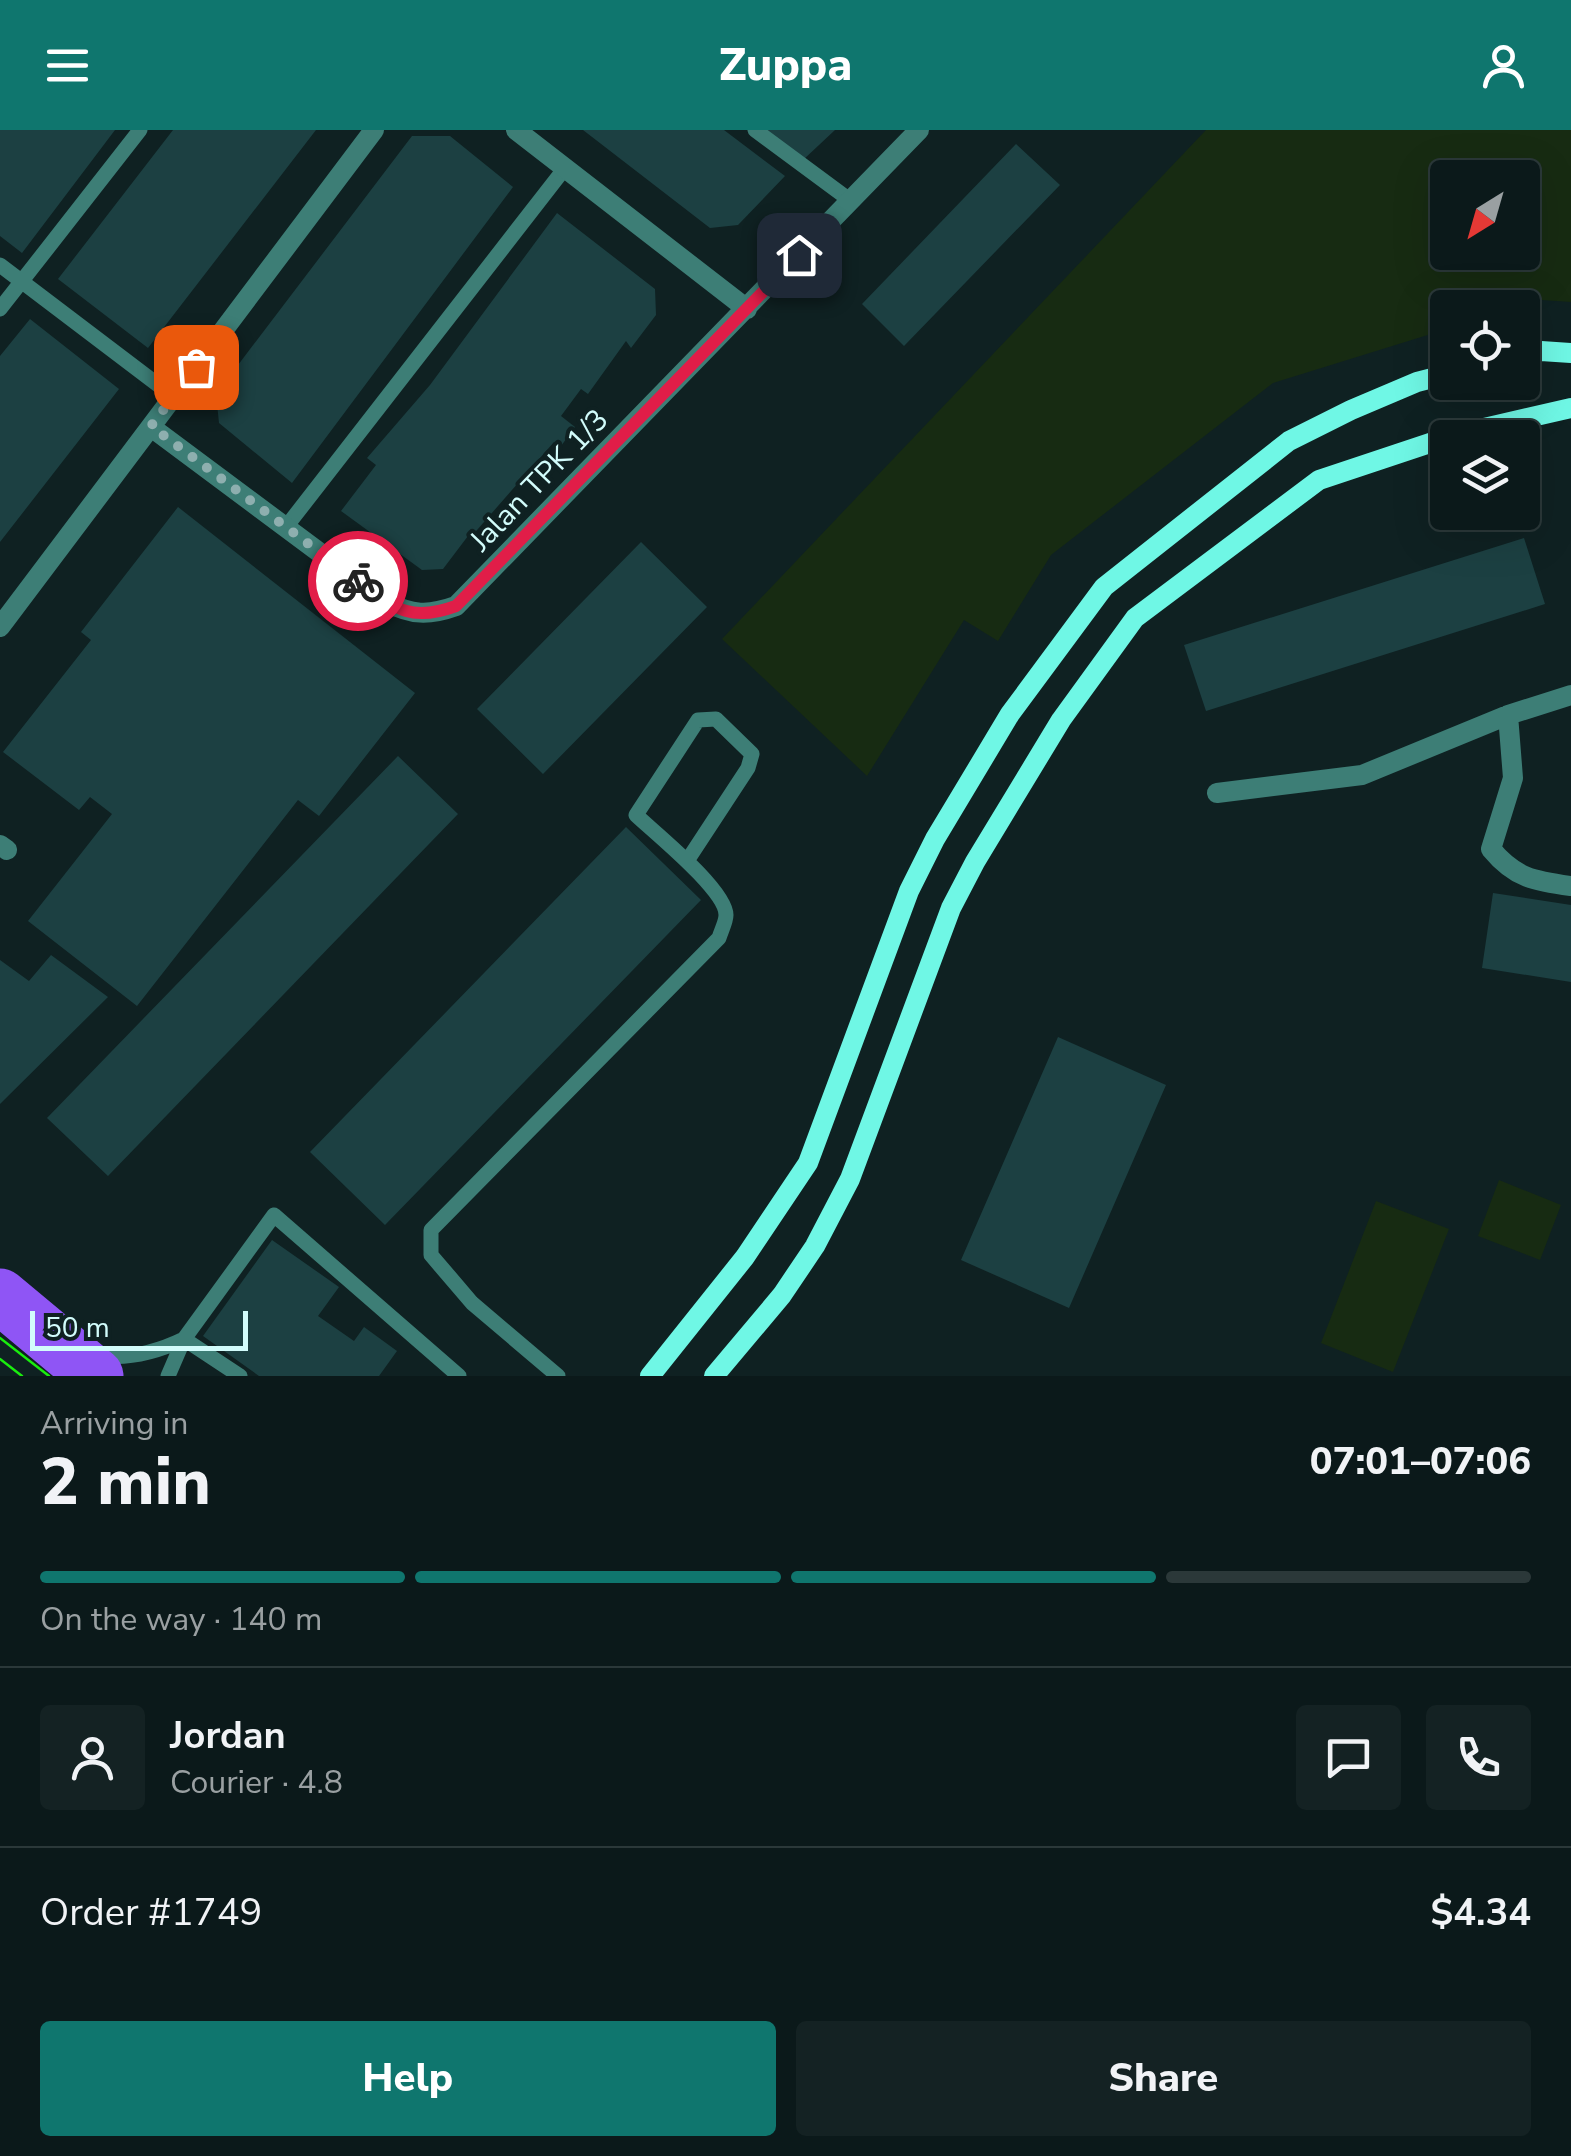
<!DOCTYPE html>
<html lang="en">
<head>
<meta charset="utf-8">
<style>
	:root { --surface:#0b191a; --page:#142223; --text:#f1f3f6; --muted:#9aa0a2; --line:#2b3839; --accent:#0f766e }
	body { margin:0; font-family:"Nunito Sans",sans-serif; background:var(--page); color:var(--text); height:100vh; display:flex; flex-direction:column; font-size:38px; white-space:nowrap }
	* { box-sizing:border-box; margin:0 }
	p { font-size:32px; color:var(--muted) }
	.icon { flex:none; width:55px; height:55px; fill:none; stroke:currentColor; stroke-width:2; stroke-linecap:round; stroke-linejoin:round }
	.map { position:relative; height:1246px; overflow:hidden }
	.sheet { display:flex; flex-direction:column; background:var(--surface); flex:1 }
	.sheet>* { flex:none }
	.needle { width:65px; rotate:217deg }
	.controls { position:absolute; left:1430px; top:30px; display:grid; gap:20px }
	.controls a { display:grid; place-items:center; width:110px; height:110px; border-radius:10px; background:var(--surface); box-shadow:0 10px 40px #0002,0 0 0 2px var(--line); font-size:50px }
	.scale { position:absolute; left:30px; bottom:25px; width:218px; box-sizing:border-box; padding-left:10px; border:5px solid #d2fcfb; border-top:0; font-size:28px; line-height:35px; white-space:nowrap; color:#d2fcfb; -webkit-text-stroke:8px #0f2122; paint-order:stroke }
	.pin { position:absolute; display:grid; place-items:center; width:85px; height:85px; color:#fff; margin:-42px; border-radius:20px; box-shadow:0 5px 15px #0006 }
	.courier { position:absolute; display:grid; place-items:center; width:100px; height:100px; margin:-50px; border:8px solid #e11d48; border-radius:50%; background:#fff; color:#222; box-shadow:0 2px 12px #0007 }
	.overview em { font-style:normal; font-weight:800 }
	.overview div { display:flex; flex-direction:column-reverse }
	.overview { display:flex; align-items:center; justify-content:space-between; height:170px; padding:0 40px }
	h1 { font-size:65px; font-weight:800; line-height:75px }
	.bar { display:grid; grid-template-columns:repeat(4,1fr); gap:15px 10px; align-content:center; height:120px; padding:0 40px }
	.bar i { height:12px; border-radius:8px; background:var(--line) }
	.bar .on { background:var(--accent) }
	.bar p { grid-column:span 4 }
	.line { display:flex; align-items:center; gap:25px; padding:0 40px; border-top:2px solid var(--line) }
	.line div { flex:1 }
	.round { display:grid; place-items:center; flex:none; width:105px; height:105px; border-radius:10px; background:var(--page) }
	.action { display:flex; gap:20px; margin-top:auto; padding:20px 40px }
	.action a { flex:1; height:115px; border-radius:10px; background:var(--accent); color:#fff; font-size:40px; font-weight:800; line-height:115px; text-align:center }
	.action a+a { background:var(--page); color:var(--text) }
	header { display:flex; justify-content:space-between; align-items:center; height:130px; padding:0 40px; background:var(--accent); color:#fff; font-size:45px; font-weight:800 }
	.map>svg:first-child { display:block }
</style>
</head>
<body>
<header><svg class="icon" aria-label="menu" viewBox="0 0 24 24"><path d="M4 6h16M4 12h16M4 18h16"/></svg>Zuppa<svg class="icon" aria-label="person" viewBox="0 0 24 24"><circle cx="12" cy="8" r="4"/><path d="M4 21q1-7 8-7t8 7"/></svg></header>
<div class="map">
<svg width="1571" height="1246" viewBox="0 0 1571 1246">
	<rect width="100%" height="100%" fill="#0f2122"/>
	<!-- green -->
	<path fill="#172b12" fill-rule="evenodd" d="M1206,0h365v172l-29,-2 -24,8h-70l-1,21 -174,54 -222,172 -53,86 -34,-21 -97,156 -145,-137zM1448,48h74v74h-74z
		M1499,1050l62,25 -21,55 -62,-24z
		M1376,1071l73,28 -56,143 -72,-29z"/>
	<!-- building -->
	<path fill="#1c4042" d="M0,0h115l-93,123 -22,-17z
		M173,0h143l-168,218 -90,-69z
		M583,0h141l61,46 -47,49 -28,3z
		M763,0h72l-32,30z
		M412,6h38l63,51 -221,296 -73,-60 -3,-29z
		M1016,14l44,41 -156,161 -42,-42z
		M557,83l98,76 1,26 -25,33 -5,-7 -38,53 -7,-5 -20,27 14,11 -14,19 -7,-4 -84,96 -2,-2 -25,33 -21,1 -81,-59 35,-46 -9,-7 63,-73z
		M30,189l89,70 -119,153v-186z
		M178,377l237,186 -96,123 -21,-16 -161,206 -109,-85 84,-107 -22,-17 -11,13 -76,-58 88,-112 -10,-8z
		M1524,408l21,66 -339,107 -22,-66z
		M641,412l66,65 -164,167 -66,-65z
		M398,626l60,58 -350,362 -61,-58z
		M626,697l75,73 -316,325 -75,-73z
		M1493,763l78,12v77l-89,-14z
		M51,825l57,42 -108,107v-144l29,21z
		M1058,907l108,48 -97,223 -108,-48z
		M272,1110l67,47 -21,29 36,25 10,-14 33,24 -18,25h-120l-56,-40z"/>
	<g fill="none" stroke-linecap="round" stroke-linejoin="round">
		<!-- lane -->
		<path stroke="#3d7e76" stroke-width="15" d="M755,0l96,71
			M0,135l174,132
			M0,179l140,-179
			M286,397l279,-359
			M184,1209l56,37
			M97,1225c30,5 60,-3 87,-16
			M168,1246l16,-37 90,-124 185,161
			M558,1246l-86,-73 -41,-48v-25l288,-292c2,-7 7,-16 7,-23 0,-25 -71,-82 -90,-100l62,-95 18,-1 36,35 -4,14 -61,93"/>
		<!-- street -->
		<path stroke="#3d7e76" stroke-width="20" d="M516,0l231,179
			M151,297l235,175c26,13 42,14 70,4l463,-476
			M0,497l374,-497
			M1508,585l5,63 -22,71c24,29 43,32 80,37
			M1217,663l145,-18 146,-60 63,-20
			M0,715l7,5"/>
		<!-- secondary -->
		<path stroke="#6ff7e5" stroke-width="20" d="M1522,225l19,-4 30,2
			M650,1246l95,-119 63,-94 101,-272 26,-52 75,-125 94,-127 185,-146 62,-31 66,-28 31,-8
			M714,1246l68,-81 33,-49 35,-67 101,-271 24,-46 86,-142 74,-102 184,-138 135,-45 117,-27"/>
		<!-- highway -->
		<path stroke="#8f55f5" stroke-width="55" d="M0,1166l96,80"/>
		<!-- tram -->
		<path stroke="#1aed0e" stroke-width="2.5" d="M0,1208l49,38
			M0,1229l22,17"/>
	</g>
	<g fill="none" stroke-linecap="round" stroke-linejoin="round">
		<!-- done -->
		<path stroke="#8eafaf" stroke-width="10" stroke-dasharray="0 18" d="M196,237l-45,59 207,155"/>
		<!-- route -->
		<path stroke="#e11d48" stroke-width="12" d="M358,451c36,27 52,42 98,25l343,-351"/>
	</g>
	<g text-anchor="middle" stroke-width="8" stroke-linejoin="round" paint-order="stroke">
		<!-- street labels -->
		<g font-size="30" fill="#d2fcfb" stroke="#0f2122">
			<text transform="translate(539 350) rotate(-46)" y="10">Jalan TPK 1/3</text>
		</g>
	</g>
</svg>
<div class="controls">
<a><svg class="needle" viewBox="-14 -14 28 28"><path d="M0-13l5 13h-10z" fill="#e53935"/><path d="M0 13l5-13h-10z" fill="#9aa0a2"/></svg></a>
<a><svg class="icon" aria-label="locate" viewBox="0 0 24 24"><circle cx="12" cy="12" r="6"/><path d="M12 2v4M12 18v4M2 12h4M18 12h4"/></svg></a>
<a><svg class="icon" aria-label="layers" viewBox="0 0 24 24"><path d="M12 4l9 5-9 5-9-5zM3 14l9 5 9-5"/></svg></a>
</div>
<div class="scale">50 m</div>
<div class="pin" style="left:196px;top:237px;background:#ea580c"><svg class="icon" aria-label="bag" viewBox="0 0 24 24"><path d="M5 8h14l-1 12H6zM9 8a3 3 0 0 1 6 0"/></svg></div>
<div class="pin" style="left:799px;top:125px;background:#1f2937"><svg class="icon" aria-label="home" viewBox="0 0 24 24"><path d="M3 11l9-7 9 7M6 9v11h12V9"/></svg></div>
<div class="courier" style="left:358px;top:451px"><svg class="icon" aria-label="bike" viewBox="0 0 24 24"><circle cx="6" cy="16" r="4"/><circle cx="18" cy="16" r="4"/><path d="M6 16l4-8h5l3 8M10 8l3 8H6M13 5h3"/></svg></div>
</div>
<section class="sheet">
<div class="overview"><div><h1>2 min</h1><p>Arriving in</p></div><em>07:01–07:06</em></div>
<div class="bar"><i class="on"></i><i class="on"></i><i class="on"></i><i></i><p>On the way · 140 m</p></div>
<div class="line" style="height:180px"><a class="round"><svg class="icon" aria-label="person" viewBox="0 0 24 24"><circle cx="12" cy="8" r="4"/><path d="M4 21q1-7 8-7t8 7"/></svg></a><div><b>Jordan</b><p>Courier · 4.8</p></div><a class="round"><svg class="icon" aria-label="chat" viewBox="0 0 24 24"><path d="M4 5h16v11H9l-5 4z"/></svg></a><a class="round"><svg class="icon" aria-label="phone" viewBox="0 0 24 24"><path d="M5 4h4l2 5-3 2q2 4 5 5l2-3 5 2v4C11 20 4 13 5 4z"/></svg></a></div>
<div class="line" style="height:130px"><div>Order #1749</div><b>$4.34</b></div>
<div class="action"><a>Help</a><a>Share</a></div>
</section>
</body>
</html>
